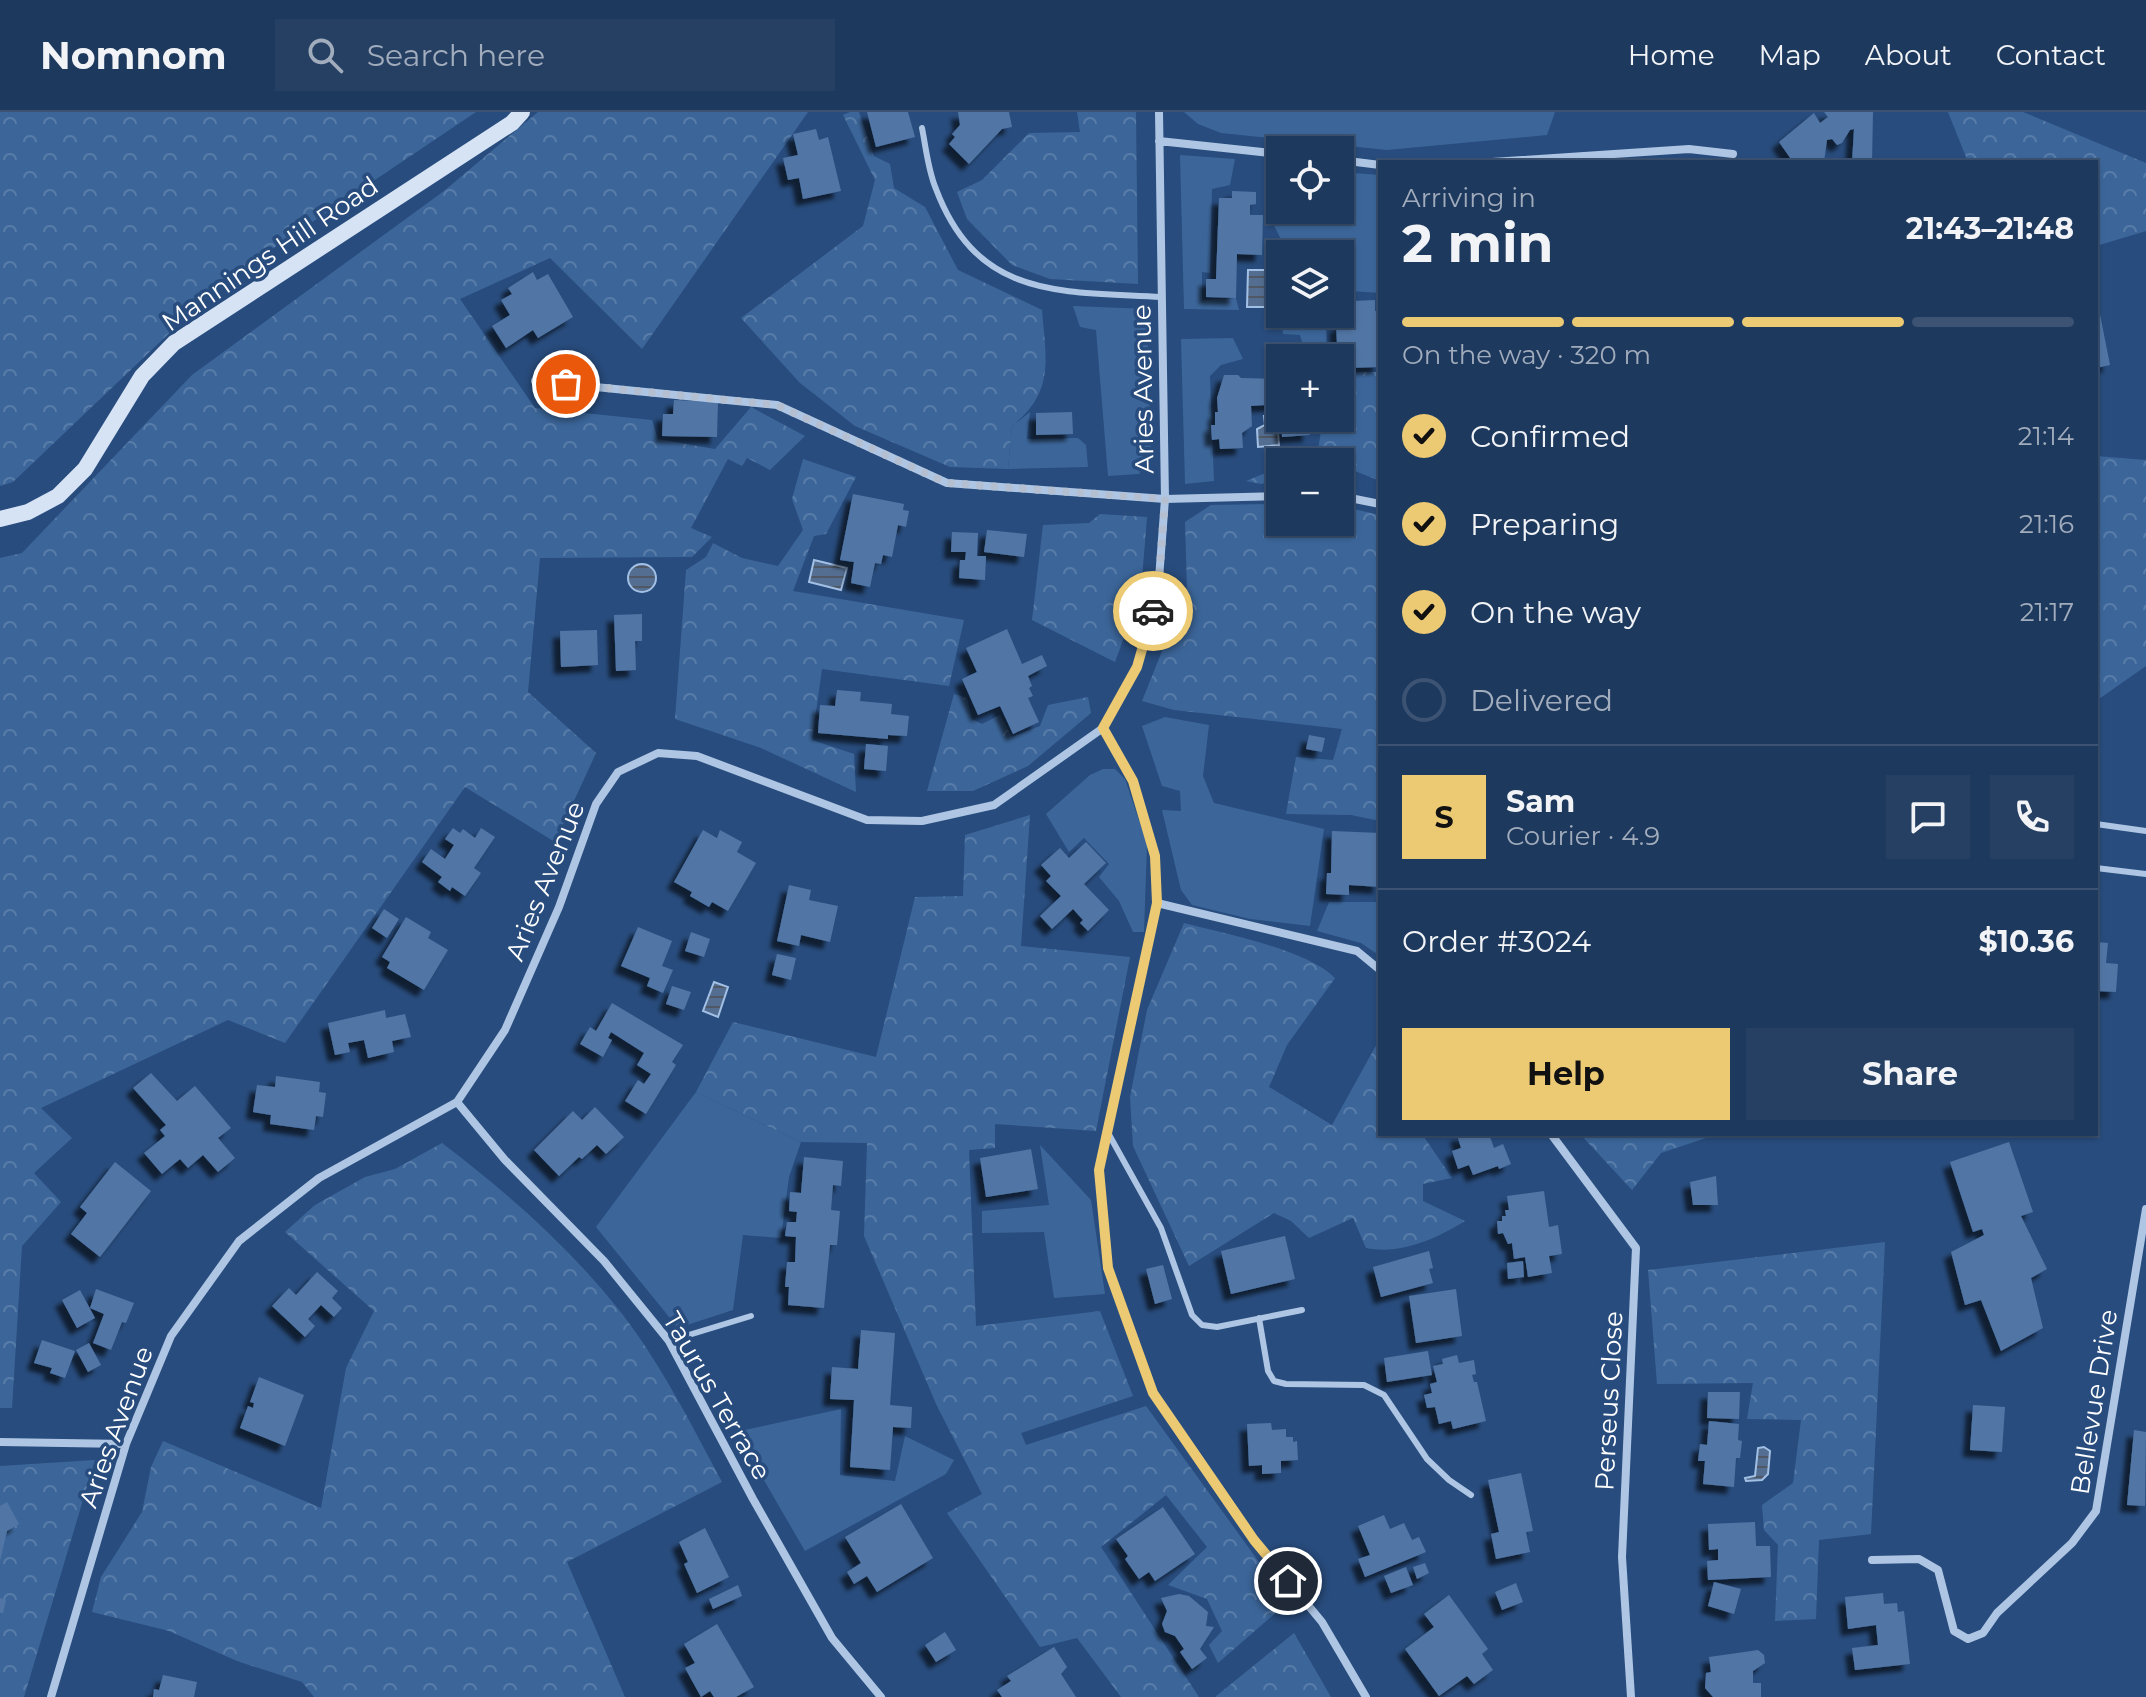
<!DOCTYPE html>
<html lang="en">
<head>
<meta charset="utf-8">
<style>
	:root { --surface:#1e395e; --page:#264064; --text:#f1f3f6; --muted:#a1acbc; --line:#3c5373; --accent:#ecca74 }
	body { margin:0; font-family:Montserrat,sans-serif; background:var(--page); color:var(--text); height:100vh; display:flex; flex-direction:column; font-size:30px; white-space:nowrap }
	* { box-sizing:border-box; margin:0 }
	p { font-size:26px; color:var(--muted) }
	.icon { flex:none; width:44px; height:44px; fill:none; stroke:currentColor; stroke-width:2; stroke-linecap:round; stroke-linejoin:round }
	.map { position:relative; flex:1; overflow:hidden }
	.details { position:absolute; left:1378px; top:48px; width:720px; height:976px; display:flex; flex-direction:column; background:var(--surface); border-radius:0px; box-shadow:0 2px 6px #0004,0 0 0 2px var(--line) }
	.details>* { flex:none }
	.buttons { position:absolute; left:1266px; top:24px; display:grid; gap:16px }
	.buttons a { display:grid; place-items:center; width:88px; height:88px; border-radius:0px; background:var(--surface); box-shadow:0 2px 6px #0004,0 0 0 2px var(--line); font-size:40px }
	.pin { position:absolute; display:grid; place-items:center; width:68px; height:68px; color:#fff; margin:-34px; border:4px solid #fff; border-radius:50%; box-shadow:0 2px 8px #0007 }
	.courier { position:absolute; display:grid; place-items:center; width:80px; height:80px; margin:-40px; border:6px solid #ecca74; border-radius:50%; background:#fff; color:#222; box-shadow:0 2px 10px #0007 }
	.summary em { font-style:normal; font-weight:700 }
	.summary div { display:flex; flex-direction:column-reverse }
	.summary { display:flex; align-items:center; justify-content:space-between; height:136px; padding:0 24px }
	h1 { font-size:52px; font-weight:700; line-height:60px }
	.bar { display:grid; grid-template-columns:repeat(4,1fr); gap:12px 8px; align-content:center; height:96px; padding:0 24px }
	.bar i { height:10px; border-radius:6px; background:var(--line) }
	.bar .current { background:var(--accent) }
	.bar p { grid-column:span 4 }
	.line { display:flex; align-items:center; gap:20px; padding:0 24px; border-top:2px solid var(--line) }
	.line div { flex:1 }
	.round { display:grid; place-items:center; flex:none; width:84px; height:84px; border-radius:0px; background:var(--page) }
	ol { padding:0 24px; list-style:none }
	li { display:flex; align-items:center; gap:24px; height:88px }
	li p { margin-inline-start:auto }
	li .icon { padding:8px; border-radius:50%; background:var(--accent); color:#111; stroke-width:4 }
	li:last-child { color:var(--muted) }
	li i { width:44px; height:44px; border:4px solid var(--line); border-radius:50% }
	.cta { display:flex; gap:16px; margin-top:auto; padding:16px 24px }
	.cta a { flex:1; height:92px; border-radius:0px; background:var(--accent); color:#111; font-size:32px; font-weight:700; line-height:92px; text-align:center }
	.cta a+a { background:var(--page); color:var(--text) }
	header { display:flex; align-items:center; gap:48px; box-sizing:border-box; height:112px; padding:0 40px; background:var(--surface); border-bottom:2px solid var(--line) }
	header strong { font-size:38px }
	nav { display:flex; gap:44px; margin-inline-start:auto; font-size:28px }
	.search { width:560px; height:72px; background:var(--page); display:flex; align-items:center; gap:20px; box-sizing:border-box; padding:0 28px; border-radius:0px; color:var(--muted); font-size:30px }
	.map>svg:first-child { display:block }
</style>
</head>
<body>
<header>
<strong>Nomnom</strong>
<div class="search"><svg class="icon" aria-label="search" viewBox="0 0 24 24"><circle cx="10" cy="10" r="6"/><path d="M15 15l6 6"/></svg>Search here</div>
<nav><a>Home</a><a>Map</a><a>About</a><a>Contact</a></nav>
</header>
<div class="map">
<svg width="2146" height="1585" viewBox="0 0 2146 1585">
	<defs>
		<pattern id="forest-crowns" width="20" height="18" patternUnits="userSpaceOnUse" patternTransform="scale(2)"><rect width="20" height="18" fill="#3c669a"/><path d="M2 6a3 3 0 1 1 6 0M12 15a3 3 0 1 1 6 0" fill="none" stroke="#597da9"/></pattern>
		<pattern id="water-rules" width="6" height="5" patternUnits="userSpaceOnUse" patternTransform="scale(2)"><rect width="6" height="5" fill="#546e91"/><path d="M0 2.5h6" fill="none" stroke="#4f5864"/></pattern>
		<filter id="shadow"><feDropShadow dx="-7" dy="7" stdDeviation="2" flood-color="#0009"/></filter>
	</defs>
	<rect width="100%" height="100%" fill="#284c7d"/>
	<!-- grass -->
	<path fill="#3c669a" d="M1184,0h371l-8,23 -160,15 -166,-17 -23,-9z
		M1180,43l55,4 -5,26 -18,4 -2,84 -8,-1v28l34,-2 3,12 -55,-1z
		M1270,53l10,1v44h60v-38l40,3v118l-30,-2 -3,17 -7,2v-56h-59l5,-5 -20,-39z
		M1073,194l74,3 4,144 -12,21 -31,2 -12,-146 -16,-3z
		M1281,202h54l-2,5 -7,-1 1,39 -21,-1 -6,-21 -17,-1z
		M1233,226l10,21 -22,6 -11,11 4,105 -29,3 -4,-145z
		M1030,300l-3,27 51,-1 8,7 2,22 -80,2 4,-43z
		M1165,605l44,8 -6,51 11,27 110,26 -14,97 -60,-7 -58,-14 -11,-15 -19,-80 19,1 -1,-20 -18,-5 -20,-60z
		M1103,657h12l10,10 22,65 -3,88h-11l-14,-31 -20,-24 10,-13 -25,-26 -15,14 -23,-38 44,-39z
		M1380,788v56l-19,-13 -44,-12 12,-29h50z
		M696,980l105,50 -12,35 -8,61 -38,-3 -10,75 -55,18 -82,-101z
		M1040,1033l51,55 14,94 -51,4 -10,-66 -62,1v-22l67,-6z
		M841,1297l-1,66 55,6 10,-45 49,24 -8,14 -141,77 -69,-119z"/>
	<!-- forest -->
	<path fill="url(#forest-crowns)" d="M0,0h476l-253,170 -210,200 -13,4z
		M538,0h270l-166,237 -92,-91 -90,41 75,109 117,12 6,19 57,10 36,-42 54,29 -35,34 -23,-12 -5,8 -14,-7 -37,69 21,9 -20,20 -152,1 -12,134 68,61 -41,89 -90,-55 -180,256 -57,-23 -187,88 31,30 -38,35 27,29 -39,44 -10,162h-12v-850l22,-5 170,-178 252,-184z
		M850,0h9l15,44 16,8 4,24 31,19 33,63 84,40c4,49 13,82 -30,116l-4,43 -58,-2 -95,-41 -55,-43 -59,-65 122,-92 12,-46 -32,-65z
		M1077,0h59l2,172 -88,-5 -38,-14 -45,-46 -10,-27 25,-12 47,-47 51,-1z
		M1948,0h75l123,51v68l-50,15v-84h-128z
		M1340,260h40v109l-30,-12 -10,1v-8h-48l26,-12 5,-32h17z
		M2096,344l50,4v206l-50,35z
		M803,347l53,18 -30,57 -12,2 -21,55 171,29 -15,66 -127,-17 -10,71 42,14 2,38 -95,-44 -86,-29 11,-149 20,-13 7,-14 29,15 36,8 25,-36 -11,-31z
		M1280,355v13l-19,4 -15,-3z
		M1280,392v18h60v-16l40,9v306l-29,-6 -65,-1 10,-57 37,3 9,-31 -168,-19 -32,-9 45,-112 -2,-67 26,-17z
		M1100,402l47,3 -6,74 -26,71 -83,-42 11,-95 46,-2z
		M954,582l13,4 5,21 10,5 18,-9 12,22 28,-11 8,-21 40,-8 3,16 -63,53 -55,25h-46z
		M1030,703l-9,131 109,11 -34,174 -101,-7v24l-26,2 7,176 124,-15 33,85 -112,37 5,12 120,-39 142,196 -70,61 -9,-18 13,-14 -15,-32 -39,-14 39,-38 -41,-52 -65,52 98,150h-78l-44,-59 -37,9 -93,-134 35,-19 -45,-88 -73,-170 3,-93 -66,-1 -105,-50 37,-70 143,35 39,-160 48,-1 2,-61z
		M1184,811c41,11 122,26 151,55l-48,67 -18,42 63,38 47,-85 1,94h42l30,44 -29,6v17l42,20c-29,18 -65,34 -99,27l-13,-30 -44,20 -18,-17 -17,-8 -85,53 -56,-120 -3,-49 17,-87z
		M1580,1022h138l-57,19 -29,37z
		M442,1031c63,48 123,100 173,162 43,53 75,117 107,177l-155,80 58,135h-311l-12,-15 -65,-21 -68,-30 -77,-19 9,-35 41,-65 9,-45 12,-26 158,67 25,-140 28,-57 -89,-79 30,-27 50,-28 30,-8z
		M1885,1130l-14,292 -52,6 -3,79 -41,2 3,-76 -14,-15 -2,-25 31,-22 8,-63 -54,-1 6,-36 -96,1 -9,-114z
		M95,1348l-71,237h-24v-231z
		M1294,1521l37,64h-116z"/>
	<!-- water -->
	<path fill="url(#water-rules)" stroke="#a2c0e5" stroke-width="2" d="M1248,158h20l-1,37h-20z
		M1277,303l2,30 -21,2 -1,-18 8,-4 -1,-9z
		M814,448l33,8 -6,22 -32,-8z
		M628 466a14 14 0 1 1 28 0a14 14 0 1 1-28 0Z
		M714,870l14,5 -10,30 -15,-6z
		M1764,1335l6,4 -2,23 -6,6 -16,1 -1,-3 10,-2 3,-28z"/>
	<!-- building -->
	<path fill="#5176a5" filter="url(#shadow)" d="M867,0h41l7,25 -39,10z
		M958,0h51l3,15 -10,2 -33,35 -20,-20 6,-7 -3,-3 8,-9z
		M1824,0h49l-1,50h-20l2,-33 -4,1 -8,13 -5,2 -5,-6 -5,1 -3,22h-31l-14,-20 35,-29 6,10 8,-6z
		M816,17l3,11 9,-3 13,54 -38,8 -4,-21 -11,2 -5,-22 15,-3 -5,-21z
		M1232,79l24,1v12l-6,1v10h13l-1,40 -25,-1 -1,44 -30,-1v-18h10l3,-81h13z
		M533,160l4,8 11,-6 25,43 -35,21 -5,-8 -27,18 -14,-22 18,-11 -9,-15 11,-6 -4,-6z
		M2096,182l14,71 -14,3z
		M1375,188v11h5v56l-32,1v-4l-8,1v-7h-8l-1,-14h6l-1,-19h6l-1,-11h13l-1,-13z
		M1224,263h14l3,3 39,1v25l-29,2 1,20 -10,7 1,15 -23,1 -1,-10 -7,1 -1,-15h4v-13h3l-1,-14z
		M674,288l44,2 -1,35 -55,-1 1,-22h10z
		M1072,300l1,22 -37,1v-22z
		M1281,306h27l2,17 -28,2z
		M853,382l51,10 -1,6 6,1 -3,16 -8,-2 -6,32 -9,-2 -2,9 -6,-1 -5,24 -19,-4 3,-21 -14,-2z
		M987,418l40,4 -3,23 -40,-5z
		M952,420l26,1 -1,23h9l-1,24 -26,-2 1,-18h5l1,-8h-15z
		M642,502v27h-7l1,29 -20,1 -2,-56z
		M1007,517l15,35 20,-9 5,11 -19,10 4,10 -3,2 4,8 -5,2 11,24 -26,12 -13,-28 -22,9 -16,-36 15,-7 -11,-24z
		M597,518l1,35 -37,2 -1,-36z
		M837,578l24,2 -1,9 32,3 -1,10 18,2 -2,20 -19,-1v4l-70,-6 2,-28 15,1z
		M1309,623l16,3 -3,14 -16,-3z
		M866,632l22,2 -2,25 -22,-2z
		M453,716l7,5 3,-4 12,9 6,-10 14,9 -21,31 7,5 -16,23 -13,-9 -2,4 -12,-9 4,-5 -20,-15 9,-13 14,10 9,-14 -9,-6z
		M703,718l14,8 3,-8 22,12 -5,10 19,11 -28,48 -16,-9 -3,5 -19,-11 2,-4 -18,-10z
		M1332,719l48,2v54l-31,-2v10l-23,-1 1,-21h4z
		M1086,730l20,21 -22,21 25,26 -21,21 -8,-8 3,-3 -10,-11 -21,20 -12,-13 21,-20 -15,-15 5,-5 -10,-11 19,-17 9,10z
		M789,773l22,5 -2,10 29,6 -8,36 -29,-7 -2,11 -22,-5z
		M384,797l15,10 -12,19 -15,-10z
		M406,805l25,15 -3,6 20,12 -24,40 -37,-22 3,-6 -8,-5z
		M638,815l34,14 -10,25 11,4 -10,23 -16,-7 3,-8 -29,-12z
		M691,820l19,7 -6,18 -19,-6z
		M2096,830l12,1 -2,20 12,1 -2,28 -20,-1z
		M777,842l19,4 -5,22 -19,-5z
		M672,874l19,6 -7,18 -18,-6z
		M612,891l71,42 -11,17 4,3 -30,49 -21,-13 13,-21 6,4 7,-10 -14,-9 7,-12 -33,-21 -3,6 4,2 -9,17 -23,-13 10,-17 6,4z
		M385,898l1,8 19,-4 6,23 -19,4 2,11 -26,6 -4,-18 -16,3 2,9 -15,3 -7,-32z
		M151,961l26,28 18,-15 36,42 -13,10 17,20 -17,14 -15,-17 -15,13 -8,-9 -18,15 -18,-21 21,-17 -5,-6 6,-5 -33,-37z
		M276,964l44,6 -1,10 7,1 -3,24 -7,-1 -2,14 -44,-6 1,-9 -18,-3 4,-27 18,2z
		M595,995l29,30 -18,17 -9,-9 -15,14 -3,-2 -20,19 -25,-26 39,-39 9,9z
		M1461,1022h28l5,14 9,-4 8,20 -12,5 -1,-3 -25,9 -4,-10 -11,4 -6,-18 9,-3 -4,-13z
		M2009,1030l24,70 -12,4 26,53 -16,9 12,50 -42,23 -20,-51 -16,5 -14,-53 33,-17 -2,-6 -9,3 -23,-70z
		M1031,1037l7,40 -52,8 -6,-39z
		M804,1045l39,4 -2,25 -8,-1 -2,25 9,1 -3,34h-7l-6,63 -36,-3 1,-18h-4l2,-25h8l1,-25 -11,-1 2,-14h9l1,-10 -8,-1 1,-19 11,1z
		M115,1050l36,29 -51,66 -29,-23 16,-21 -7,-6z
		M1716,1064l2,29h-25l-3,-23z
		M1544,1079l5,36 9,-2 4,29 -13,2 3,17 -24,4 -3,-20 -11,2 -2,-16 -4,1 -5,-11 -5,1 -1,-13h5v-5h4l-1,-6h4l-2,-14z
		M1285,1124l10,43 -64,15 -10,-43z
		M1429,1139l4,17 -4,1 4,14 -52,14 -8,-30z
		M1523,1149l1,16 -16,2 -1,-16z
		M1163,1153l9,34 -17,5 -9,-35z
		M317,1160l21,19 -6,7 10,10 -8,9 -13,-12 -13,14 7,7 -10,11 -33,-31 17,-18 7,7z
		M96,1177l38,14 -8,20 -4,-1 -11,28 -18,-7 11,-29 -14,-6z
		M1456,1177l6,47 -46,7 -7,-47z
		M80,1178l15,28 -18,10 -15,-28z
		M861,1218l34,3 -5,72 22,2 -1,21 -18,-1 -3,43 -40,-3 4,-67 -24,-1 2,-32 26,2z
		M42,1228l33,11 -10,27 -15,-5 2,-5 -18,-5z
		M89,1231l12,22 -13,7 -12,-22z
		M1428,1239l4,24 -45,7 -3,-24z
		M1457,1243l2,8 15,-3 2,14 -4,1 2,7h3l9,39 -33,8 -2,-8 -12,3 -4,-17 -8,1 -3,-13 8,-2 -2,-9 7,-2 -4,-16 10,-2 -1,-5z
		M259,1265l45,18 -19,51 -45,-18 8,-22 5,2 1,-5 -4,-1z
		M1708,1280h32l-1,27 -32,-1z
		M1973,1293l32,2 -3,45 -32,-2z
		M1709,1309l30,3 -1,16 4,1 -2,17h-4l-2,29 -31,-3 2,-23h-7l2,-17 7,1z
		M1271,1311l1,7 14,-1v8h7v5l4,-1 1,19 -17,1v12l-19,1v-9l-13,1 -2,-42z
		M2134,1318l12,2 -1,74 -18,-1z
		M1521,1361l12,58 -7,1 4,20 -34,7 -5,-25 8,-2 -11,-52z
		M7,1390l12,22 -12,7 -7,30v-55z
		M901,1392l32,54 -56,34 -10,-16 -13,8 -7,-12 14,-9 -16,-26z
		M1163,1395l32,47 -40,27 -6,-9 -10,7 -14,-20 3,-3 -12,-17z
		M1384,1403l6,14 14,-6 8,17 7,-3 7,15 -61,25 -7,-18 12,-4 -12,-29z
		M1755,1410l1,24h14l1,31 -63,3 -1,-19 11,-1v-11l-9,1 -1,-26z
		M705,1416l24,49 -32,16 -13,-29 4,-2 -9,-20z
		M1425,1451l4,10 -12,6 -4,-12z
		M1406,1455l7,18 -22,8 -7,-17z
		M1714,1470l27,7 -7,25 -26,-8z
		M1516,1471l7,19 -21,8 -7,-18z
		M738,1473l4,11 -29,13 -4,-10z
		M1883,1481l1,11 13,-1 1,9 6,-1 6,53 -55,6 -3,-22 26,-3 -2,-20 -28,4 -3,-32z
		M1179,1482l10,2 19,16 -2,14 8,1 -14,22 7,9 -15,11 -12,-17 4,-3 -9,-13 -10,-4 -3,-8 5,-13 -6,-13z
		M1449,1483l39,54 -6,5 11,16 -19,14 -7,-8 -28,20 -34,-47 29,-22 -10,-13z
		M0,1486l6,2 -3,13h-3z
		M717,1512l37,63 -18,10h-22l-4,-6 -9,6 -16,-29 10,-5 -11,-19z
		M945,1520l11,18 -20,12 -11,-17z
		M1054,1535l13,20 -6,7 15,23h-74l-5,-7 14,-9 -4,-5z
		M1758,1538l6,5 1,8 -12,8v12h8v14h-48l-8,-9 1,-15 5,-1 -2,-15z
		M163,1563l34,7 -3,15h-41l1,-8 5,1z"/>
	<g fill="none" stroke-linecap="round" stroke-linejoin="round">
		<!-- service -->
		<path stroke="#aec6e4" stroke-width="6" d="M922,16c4,20 6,42 14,61 42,111 125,102 225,108
			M2096,712l50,7
			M2096,756l50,6
			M1107,1019l54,97 31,87 10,10 15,2 85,-17
			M1259,1206l9,53 6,10 12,3 78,1 20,10 43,64 22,21 22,15
			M669,1229l82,-25"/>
		<!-- minor -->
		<path stroke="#aec6e4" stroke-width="8" d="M1159,29l121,13
			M1340,48l40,5
			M1492,50l197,-13 44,5
			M535,269l242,24 170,78 218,16 115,-3
			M1340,384l40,8
			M1103,616l30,53 22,75 2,47 -58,267 9,98 45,125 101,147 68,82 44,75
			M1157,791l200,48 23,19
			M457,990l48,58 99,101 65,80 84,158 79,139 49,59
			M1551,1022l85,114 -14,309 9,140
			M0,1330l126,2
			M1872,1448l47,-1 19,11 16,61 14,8 15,-6 14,-20 75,-70 24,-32 50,-302
			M51,1585l75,-253 45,-108 68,-95 80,-63 138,-76 48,-72 54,-123 37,-103 22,-32 40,-19 39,3 170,64 55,1 72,-16 109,-77 34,-61 21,-75 7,-93 -6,-387"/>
		<!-- secondary -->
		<path stroke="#d6e3f5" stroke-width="16" d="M0,407l28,-7 30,-16 27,-27 57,-93 32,-33 338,-220 10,-11"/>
	</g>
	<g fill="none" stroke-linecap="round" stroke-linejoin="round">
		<!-- done -->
		<path stroke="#b4c0d2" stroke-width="8" stroke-dasharray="0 14.4" d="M566,272l211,21 170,78 218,16 -7,93 -5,19"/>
		<!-- route -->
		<path stroke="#ecca74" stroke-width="10" d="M1153,499l-16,56 -34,61 30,53 22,75 2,47 -58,267 9,98 45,125 101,147 34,41"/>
	</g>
	<g text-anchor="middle" stroke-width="7" stroke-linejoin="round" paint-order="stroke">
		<!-- street labels -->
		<g font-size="26" fill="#fff" stroke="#284c7d">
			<text transform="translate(270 142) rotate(-34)" y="9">Mannings Hill Road</text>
			<text transform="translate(1143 277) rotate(-91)" y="9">Aries Avenue</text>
			<text transform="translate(545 769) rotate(-68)" y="9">Aries Avenue</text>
			<text transform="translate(717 1284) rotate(60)" y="9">Taurus Terrace</text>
			<text transform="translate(1609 1289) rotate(-87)" y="9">Perseus Close</text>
			<text transform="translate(2094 1290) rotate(-81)" y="9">Bellevue Drive</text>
			<text transform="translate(116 1315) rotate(-70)" y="9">Aries Avenue</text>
		</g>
	</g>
</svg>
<div class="buttons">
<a><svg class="icon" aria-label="locate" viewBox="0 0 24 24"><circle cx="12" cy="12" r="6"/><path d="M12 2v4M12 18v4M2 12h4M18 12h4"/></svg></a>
<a><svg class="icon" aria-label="layers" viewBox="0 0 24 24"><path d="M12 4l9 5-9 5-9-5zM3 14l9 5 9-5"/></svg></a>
<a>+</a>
<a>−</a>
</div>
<div class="pin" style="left:566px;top:272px;background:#ea580c"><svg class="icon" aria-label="bag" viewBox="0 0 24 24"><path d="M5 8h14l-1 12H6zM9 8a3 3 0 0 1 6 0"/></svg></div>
<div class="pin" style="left:1288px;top:1469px;background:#1f2937"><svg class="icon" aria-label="home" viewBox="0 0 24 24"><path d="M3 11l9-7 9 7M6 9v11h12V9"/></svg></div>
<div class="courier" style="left:1153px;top:499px"><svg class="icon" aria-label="car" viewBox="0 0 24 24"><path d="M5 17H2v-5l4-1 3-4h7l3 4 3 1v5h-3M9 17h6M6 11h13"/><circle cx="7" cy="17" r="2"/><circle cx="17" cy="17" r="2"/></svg></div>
<section class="details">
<div class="summary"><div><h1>2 min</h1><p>Arriving in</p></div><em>21:43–21:48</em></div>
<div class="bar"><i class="current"></i><i class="current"></i><i class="current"></i><i></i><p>On the way · 320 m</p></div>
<ol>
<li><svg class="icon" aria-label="check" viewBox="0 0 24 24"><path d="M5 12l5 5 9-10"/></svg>Confirmed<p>21:14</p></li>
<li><svg class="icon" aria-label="check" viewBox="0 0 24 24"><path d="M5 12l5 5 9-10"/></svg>Preparing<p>21:16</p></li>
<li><svg class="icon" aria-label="check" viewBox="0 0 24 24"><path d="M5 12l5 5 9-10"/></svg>On the way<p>21:17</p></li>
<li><i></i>Delivered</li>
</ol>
<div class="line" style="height:144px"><b class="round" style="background:var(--accent);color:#111">S</b><div><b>Sam</b><p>Courier · 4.9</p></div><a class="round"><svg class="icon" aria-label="chat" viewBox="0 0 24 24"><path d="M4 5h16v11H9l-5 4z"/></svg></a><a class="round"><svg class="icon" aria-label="phone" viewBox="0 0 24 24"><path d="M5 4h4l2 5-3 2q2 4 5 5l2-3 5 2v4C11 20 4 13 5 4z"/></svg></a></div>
<div class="line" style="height:104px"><div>Order #3024</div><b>$10.36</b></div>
<div class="cta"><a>Help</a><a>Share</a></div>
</section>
</div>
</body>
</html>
